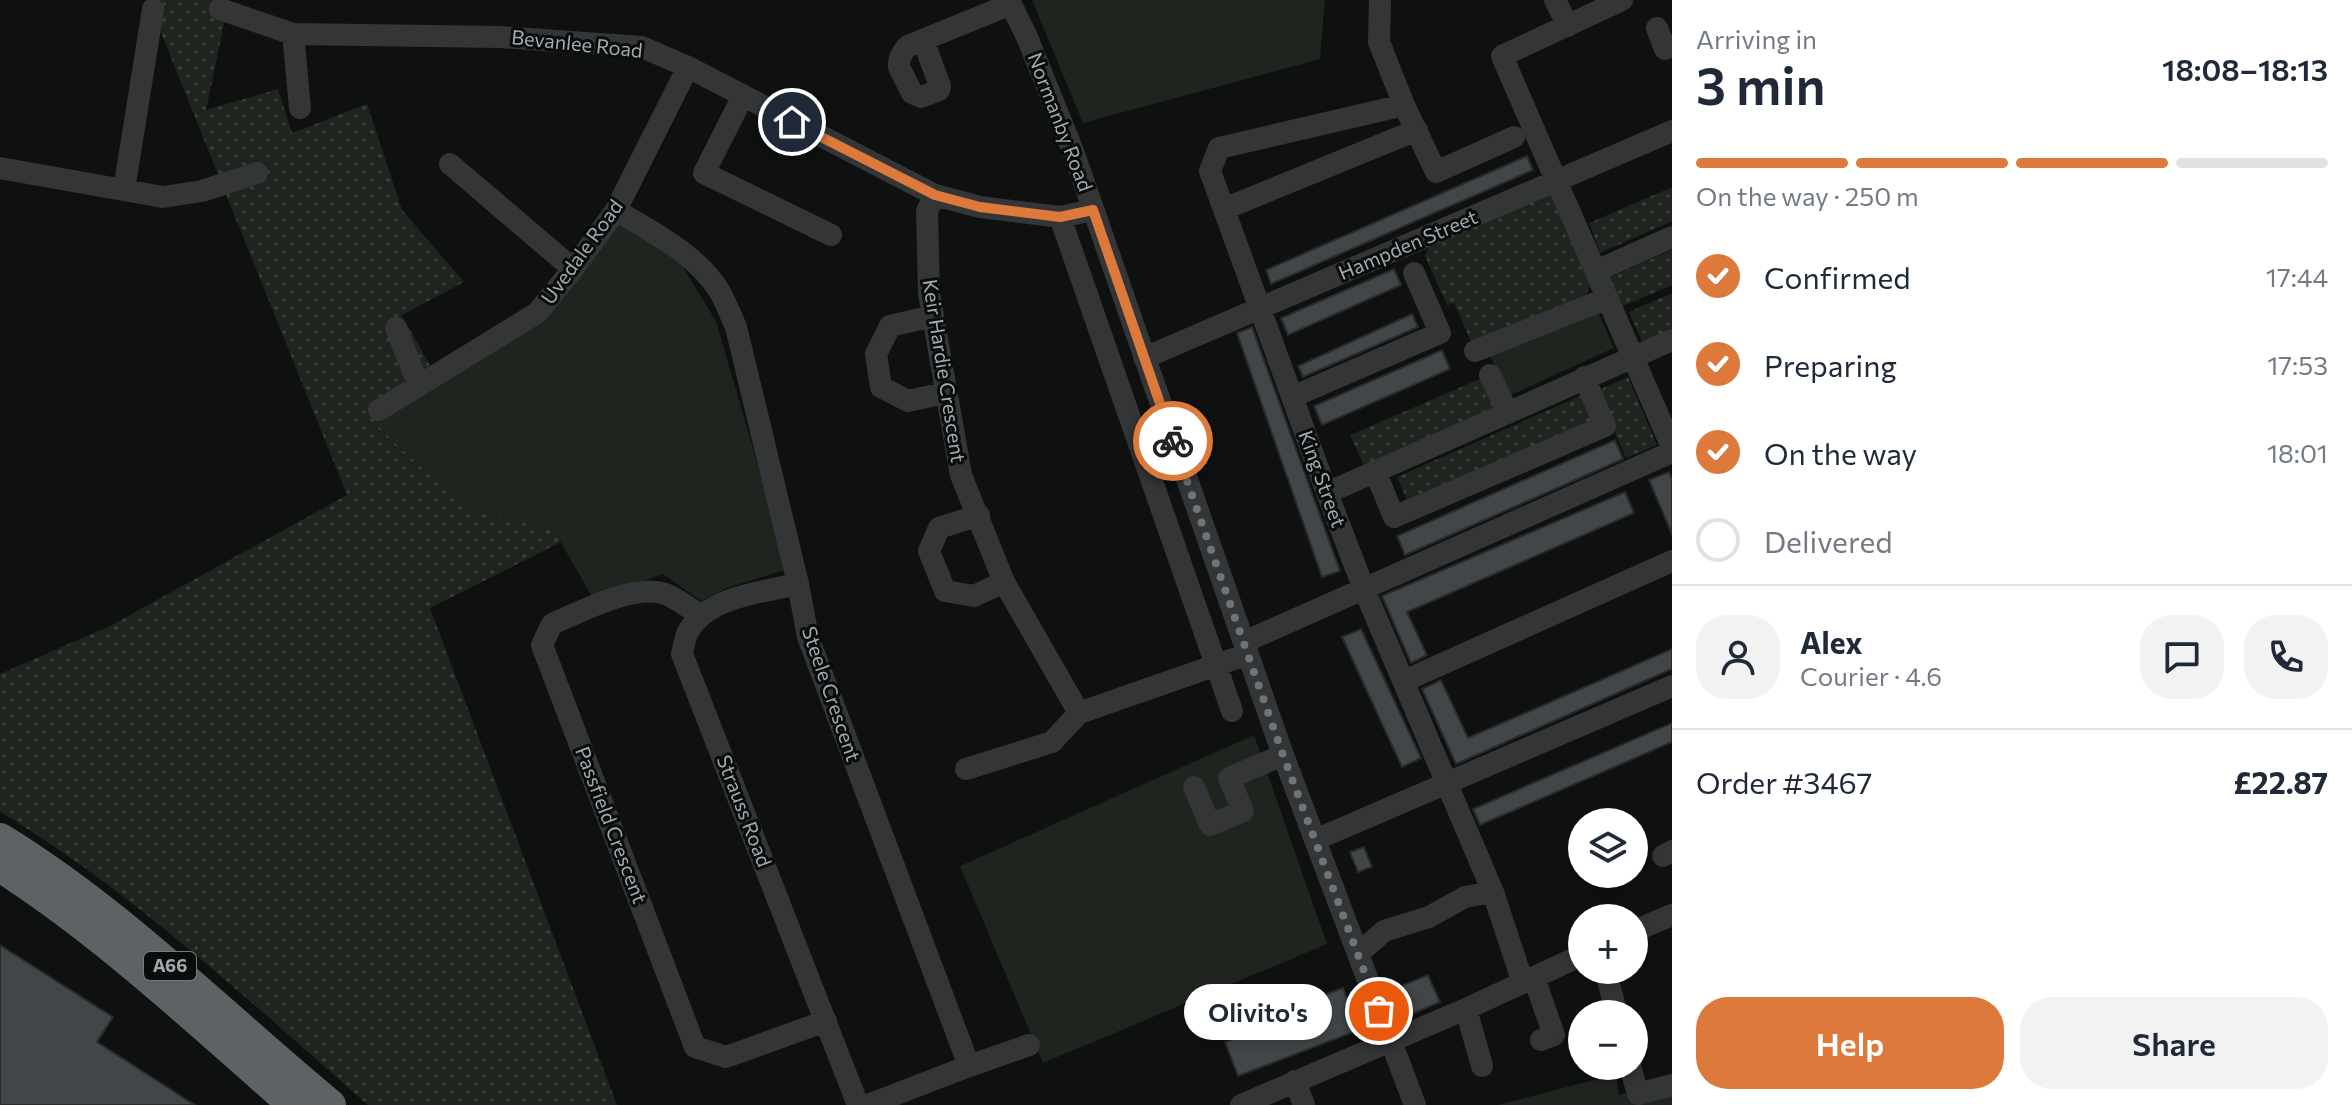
<!DOCTYPE html>
<html lang="en">
<head>
<meta charset="utf-8">
<style>
	:root { --surface:#fff; --page:#f2f2f3; --text:#1f2937; --muted:#747a83; --line:#e0e1e3; --accent:#dd793b }
	body { margin:0; font-family:Commissioner,sans-serif; background:var(--page); color:var(--text); height:100vh; display:flex; flex-direction:column; font-size:30px; white-space:nowrap }
	* { box-sizing:border-box; margin:0 }
	p { font-size:26px; color:var(--muted) }
	.icon { flex:none; width:44px; height:44px; fill:none; stroke:currentColor; stroke-width:2; stroke-linecap:round; stroke-linejoin:round }
	.map { position:relative; flex:1; overflow:hidden }
	.side { display:flex; flex-direction:column; background:var(--surface); width:680px }
	.side>* { flex:none }
	.controls { position:absolute; left:1568px; top:808px; display:grid; gap:16px }
	.controls a { display:grid; place-items:center; width:80px; height:80px; border-radius:50%; background:var(--surface); box-shadow:0 4px 12px #0003; font-size:40px }
	.pin { position:absolute; display:grid; place-items:center; width:68px; height:68px; color:#fff; margin:-34px; border:4px solid #fff; border-radius:50%; box-shadow:0 2px 8px #0007 }
	.courier { position:absolute; display:grid; place-items:center; width:80px; height:80px; margin:-40px; border:6px solid #dd793b; border-radius:50%; background:#fff; color:#222; box-shadow:0 2px 10px #0007 }
	.bubble { position:absolute; height:56px; border-radius:28px; background:var(--surface); box-shadow:0 4px 12px #0003; font-size:26px; font-weight:600; line-height:56px; text-align:center }
	.headline em { font-style:normal; font-weight:600 }
	.headline div { display:flex; flex-direction:column-reverse }
	.headline { display:flex; align-items:center; justify-content:space-between; height:136px; padding:0 24px }
	h1 { font-size:52px; font-weight:600; line-height:60px }
	.bar { display:grid; grid-template-columns:repeat(4,1fr); gap:12px 8px; align-content:center; height:96px; padding:0 24px }
	.bar i { height:10px; border-radius:6px; background:var(--line) }
	.bar .active { background:var(--accent) }
	.bar p { grid-column:span 4 }
	.line { display:flex; align-items:center; gap:20px; padding:0 24px; border-top:2px solid var(--line) }
	.line div { flex:1 }
	.round { display:grid; place-items:center; flex:none; width:84px; height:84px; border-radius:32px; background:var(--page) }
	ol { padding:0 24px; list-style:none }
	li { display:flex; align-items:center; gap:24px; height:88px }
	li p { margin-inline-start:auto }
	li .icon { padding:8px; border-radius:50%; background:var(--accent); color:#fff; stroke-width:4 }
	li:last-child { color:var(--muted) }
	li i { width:44px; height:44px; border:4px solid var(--line); border-radius:50% }
	.button { display:flex; gap:16px; margin-top:auto; padding:16px 24px }
	.button a { flex:1; height:92px; border-radius:32px; background:var(--accent); color:#fff; font-size:32px; font-weight:600; line-height:92px; text-align:center }
	.button a+a { background:var(--page); color:var(--text) }
	main { display:flex; flex:1; min-height:0 }
	.map>svg:first-child { display:block }
</style>
</head>
<body>
<main>
<div class="map">
<svg width="1672" height="1105" viewBox="0 0 1672 1105">
	<defs>
		<pattern id="grass-dots" width="8" height="8" patternUnits="userSpaceOnUse" patternTransform="scale(2)"><rect width="8" height="8" fill="#1f241e"/><path d="M2 2h.1M6 6h.1" fill="none" stroke="#3c413c" stroke-width="1.8" stroke-linecap="round"/></pattern>
	</defs>
	<rect width="100%" height="100%" fill="#0f1010"/>
	<!-- grass -->
	<path fill="url(#grass-dots)" d="M155,0h74l-23,110 72,-21 14,44 75,-29 35,106 62,72 -62,33 35,63 -60,47 87,84 89,20 8,13 -131,66 187,497h-249c-118,-103 -233,-212 -368,-293v-138l110,-48 237,-131 -187,-465z
		M1672,187v34l-72,32 -11,-30z
		M1550,194l40,92 -4,9 -114,49 -18,-41 -7,2 -22,-49 4,-10z
		M1672,250v35l-51,22 -13,-29z
		M1672,293v36l-30,13 -13,-30z
		M1628,377l29,68 -31,13 -30,-67z
		M1482,378l12,30 -130,57 -14,-30z
		M1587,393l13,30 -190,84 -13,-30z"/>
	<!-- park -->
	<path fill="#1f241e" d="M1032,0h293l-5,59 -237,64z
		M613,217l68,47 35,57 72,248 -62,19 -25,13 -38,-27 -70,24 -40,-69 -89,-20 -87,-84 60,-47 107,-66z
		M1596,307l18,41 -103,47 -22,-40z
		M1254,735l73,209 -284,119 -83,-197z
		M1616,1074l3,21 53,-16v26h-174z"/>
	<!-- building -->
	<path fill="#434648" stroke="#292a2c" stroke-width="2" d="M1527,156l6,14 -262,114 -5,-14z
		M1394,269l7,16 -113,50 -7,-17z
		M1412,314l6,13 -115,50 -5,-11z
		M1252,327l88,244 -18,6 -85,-244z
		M1442,350l8,19 -128,56 -8,-19z
		M1615,440l8,19 -218,96 -8,-19z
		M1669,472l3,7v55l-23,-54z
		M1625,492l9,21 -227,99 20,43 -16,8 -29,-67z
		M1361,629l60,129 -19,9 -60,-130z
		M1672,649v20l-216,95 -34,-75 19,-9 27,58z
		M1672,723v19l-192,83 -7,-16z
		M1364,847l8,20 -14,5 -8,-20z
		M0,945l113,72 -16,25 98,63h-195z
		M1428,975l12,27 -37,16 -12,-28z
		M1343,988l16,42 -121,46 -13,-34 42,-16 -3,-9z"/>
	<g fill="none" stroke-linecap="round" stroke-linejoin="round">
		<!-- minor -->
		<path stroke="#333537" stroke-width="22" d="M1009,0l18,37 46,114 210,604 132,350
			M1380,0l-1,42 25,63 32,67 78,-35
			M1555,0l13,26
			M1622,0l-120,56 170,391
			M220,9l73,25 207,3 142,10 46,20 247,128 45,12 80,10 33,-7
			M1657,28l8,21 7,-3
			M293,34l7,74
			M923,40l17,46 -1,4 -18,7 -9,-4 -13,-26c-1,-7 4,-17 9,-21l103,-42
			M743,96l-39,77 127,62
			M1404,105l-185,43 -9,23 117,322 37,96 129,303 30,91
			M450,164l123,105
			M0,168l163,29 39,-6 55,-18
			M124,190l29,-181
			M935,195l-8,16 2,82 32,182 43,107 75,131
			M1224,209l193,-79
			M616,210c38,24 80,43 104,82 6,11 11,24 16,35l62,257 10,53 161,429 -101,39
			M1060,217l172,494
			M1596,271l76,-34
			M933,316l-43,10 -14,28 5,33 27,14 37,-8
			M396,328l23,58
			M1475,351l133,-53
			M1144,358l528,-227
			M1490,375l18,38
			M1292,397l148,-64 -26,-60
			M379,410l158,-97 36,-44 43,-59 72,-143
			M1375,471l19,46 211,-91 -21,-49
			M1327,493l345,-153
			M979,515l-40,13 -10,23 16,40 29,5 30,-14
			M798,584c-34,8 -89,12 -109,46 -4,6 -5,16 -7,24l176,451
			M701,615c-12,-6 -26,-19 -39,-22 -31,-8 -82,19 -110,31l-10,21 153,402 31,10 100,-36
			M1244,642l428,-190
			M1404,681l268,-120
			M966,769l86,-27 27,-29 169,-59
			M1194,787l16,38 33,-14 -14,-33 54,-23
			M1315,840l357,-154
			M1663,856l9,-5
			M1634,931l38,-16
			M1358,954l26,-23 45,-14 36,-20 28,-5
			M1605,970l12,44
			M1534,978l20,57 -13,5
			M1466,1009l16,57
			M969,1066l60,-21
			M1630,1066l8,28 34,-9
			M1295,1081l9,24
			M1241,1105l225,-96 116,-54"/>
		<!-- highway -->
		<path stroke="#5d6265" stroke-width="32" d="M0,839c121,74 221,176 330,266
			M0,866c106,68 199,156 294,239"/>
	</g>
	<g fill="none" stroke-linecap="round" stroke-linejoin="round">
		<!-- done -->
		<path stroke="#6f7478" stroke-width="8" stroke-dasharray="0 14.4" d="M1173,441l110,314 96,256"/>
		<!-- route -->
		<path stroke="#dd793b" stroke-width="10" d="M792,122l143,73 45,12 80,10 33,-7 80,231"/>
	</g>
	<g text-anchor="middle" stroke-width="6" stroke-linejoin="round" paint-order="stroke">
		<!-- shield labels -->
		<rect fill="#0a0b0b" stroke="#747a7e" stroke-width="2" x="144" y="952" width="52" height="28" rx="6"/>
		<g font-size="18" font-weight="bold" fill="#a2aab0">
			<text x="170" y="972">A66</text>
		</g>
		<!-- street labels -->
		<g font-size="20" fill="#a2aab0" stroke="#0a0b0b">
			<text transform="translate(577 44) rotate(6)" y="7">Bevanlee Road</text>
			<text transform="translate(1060 122) rotate(69)" y="7">Normanby Road</text>
			<text transform="translate(1408 245) rotate(-23)" y="7">Hampden Street</text>
			<text transform="translate(582 252) rotate(-54)" y="7">Uvedale Road</text>
			<text transform="translate(944 371) rotate(81)" y="7">Keir Hardie Crescent</text>
			<text transform="translate(1322 479) rotate(70)" y="7">King Street</text>
			<text transform="translate(831 694) rotate(71)" y="7">Steele Crescent</text>
			<text transform="translate(744 811) rotate(69)" y="7">Strauss Road</text>
			<text transform="translate(611 825) rotate(69)" y="7">Passfield Crescent</text>
		</g>
	</g>
</svg>
<div class="controls">
<a><svg class="icon" aria-label="layers" viewBox="0 0 24 24"><path d="M12 4l9 5-9 5-9-5zM3 14l9 5 9-5"/></svg></a>
<a>+</a>
<a>−</a>
</div>
<div class="pin" style="left:1379px;top:1011px;background:#ea580c"><svg class="icon" aria-label="bag" viewBox="0 0 24 24"><path d="M5 8h14l-1 12H6zM9 8a3 3 0 0 1 6 0"/></svg></div>
<div class="pin" style="left:792px;top:122px;background:#1f2937"><svg class="icon" aria-label="home" viewBox="0 0 24 24"><path d="M3 11l9-7 9 7M6 9v11h12V9"/></svg></div>
<div class="courier" style="left:1173px;top:441px"><svg class="icon" aria-label="bike" viewBox="0 0 24 24"><circle cx="6" cy="16" r="4"/><circle cx="18" cy="16" r="4"/><path d="M6 16l4-8h5l3 8M10 8l3 8H6M13 5h3"/></svg></div>
<div class="bubble" style="left:1184px;top:984px;width:148px">Olivito's</div>
</div>
<section class="side">
<div class="headline"><div><h1>3 min</h1><p>Arriving in</p></div><em>18:08–18:13</em></div>
<div class="bar"><i class="active"></i><i class="active"></i><i class="active"></i><i></i><p>On the way · 250 m</p></div>
<ol>
<li><svg class="icon" aria-label="check" viewBox="0 0 24 24"><path d="M5 12l5 5 9-10"/></svg>Confirmed<p>17:44</p></li>
<li><svg class="icon" aria-label="check" viewBox="0 0 24 24"><path d="M5 12l5 5 9-10"/></svg>Preparing<p>17:53</p></li>
<li><svg class="icon" aria-label="check" viewBox="0 0 24 24"><path d="M5 12l5 5 9-10"/></svg>On the way<p>18:01</p></li>
<li><i></i>Delivered</li>
</ol>
<div class="line" style="height:144px"><a class="round"><svg class="icon" aria-label="person" viewBox="0 0 24 24"><circle cx="12" cy="8" r="4"/><path d="M4 21q1-7 8-7t8 7"/></svg></a><div><b>Alex</b><p>Courier · 4.6</p></div><a class="round"><svg class="icon" aria-label="chat" viewBox="0 0 24 24"><path d="M4 5h16v11H9l-5 4z"/></svg></a><a class="round"><svg class="icon" aria-label="phone" viewBox="0 0 24 24"><path d="M5 4h4l2 5-3 2q2 4 5 5l2-3 5 2v4C11 20 4 13 5 4z"/></svg></a></div>
<div class="line" style="height:104px"><div>Order #3467</div><b>£22.87</b></div>
<div class="button"><a>Help</a><a>Share</a></div>
</section>
</main>
</body>
</html>
